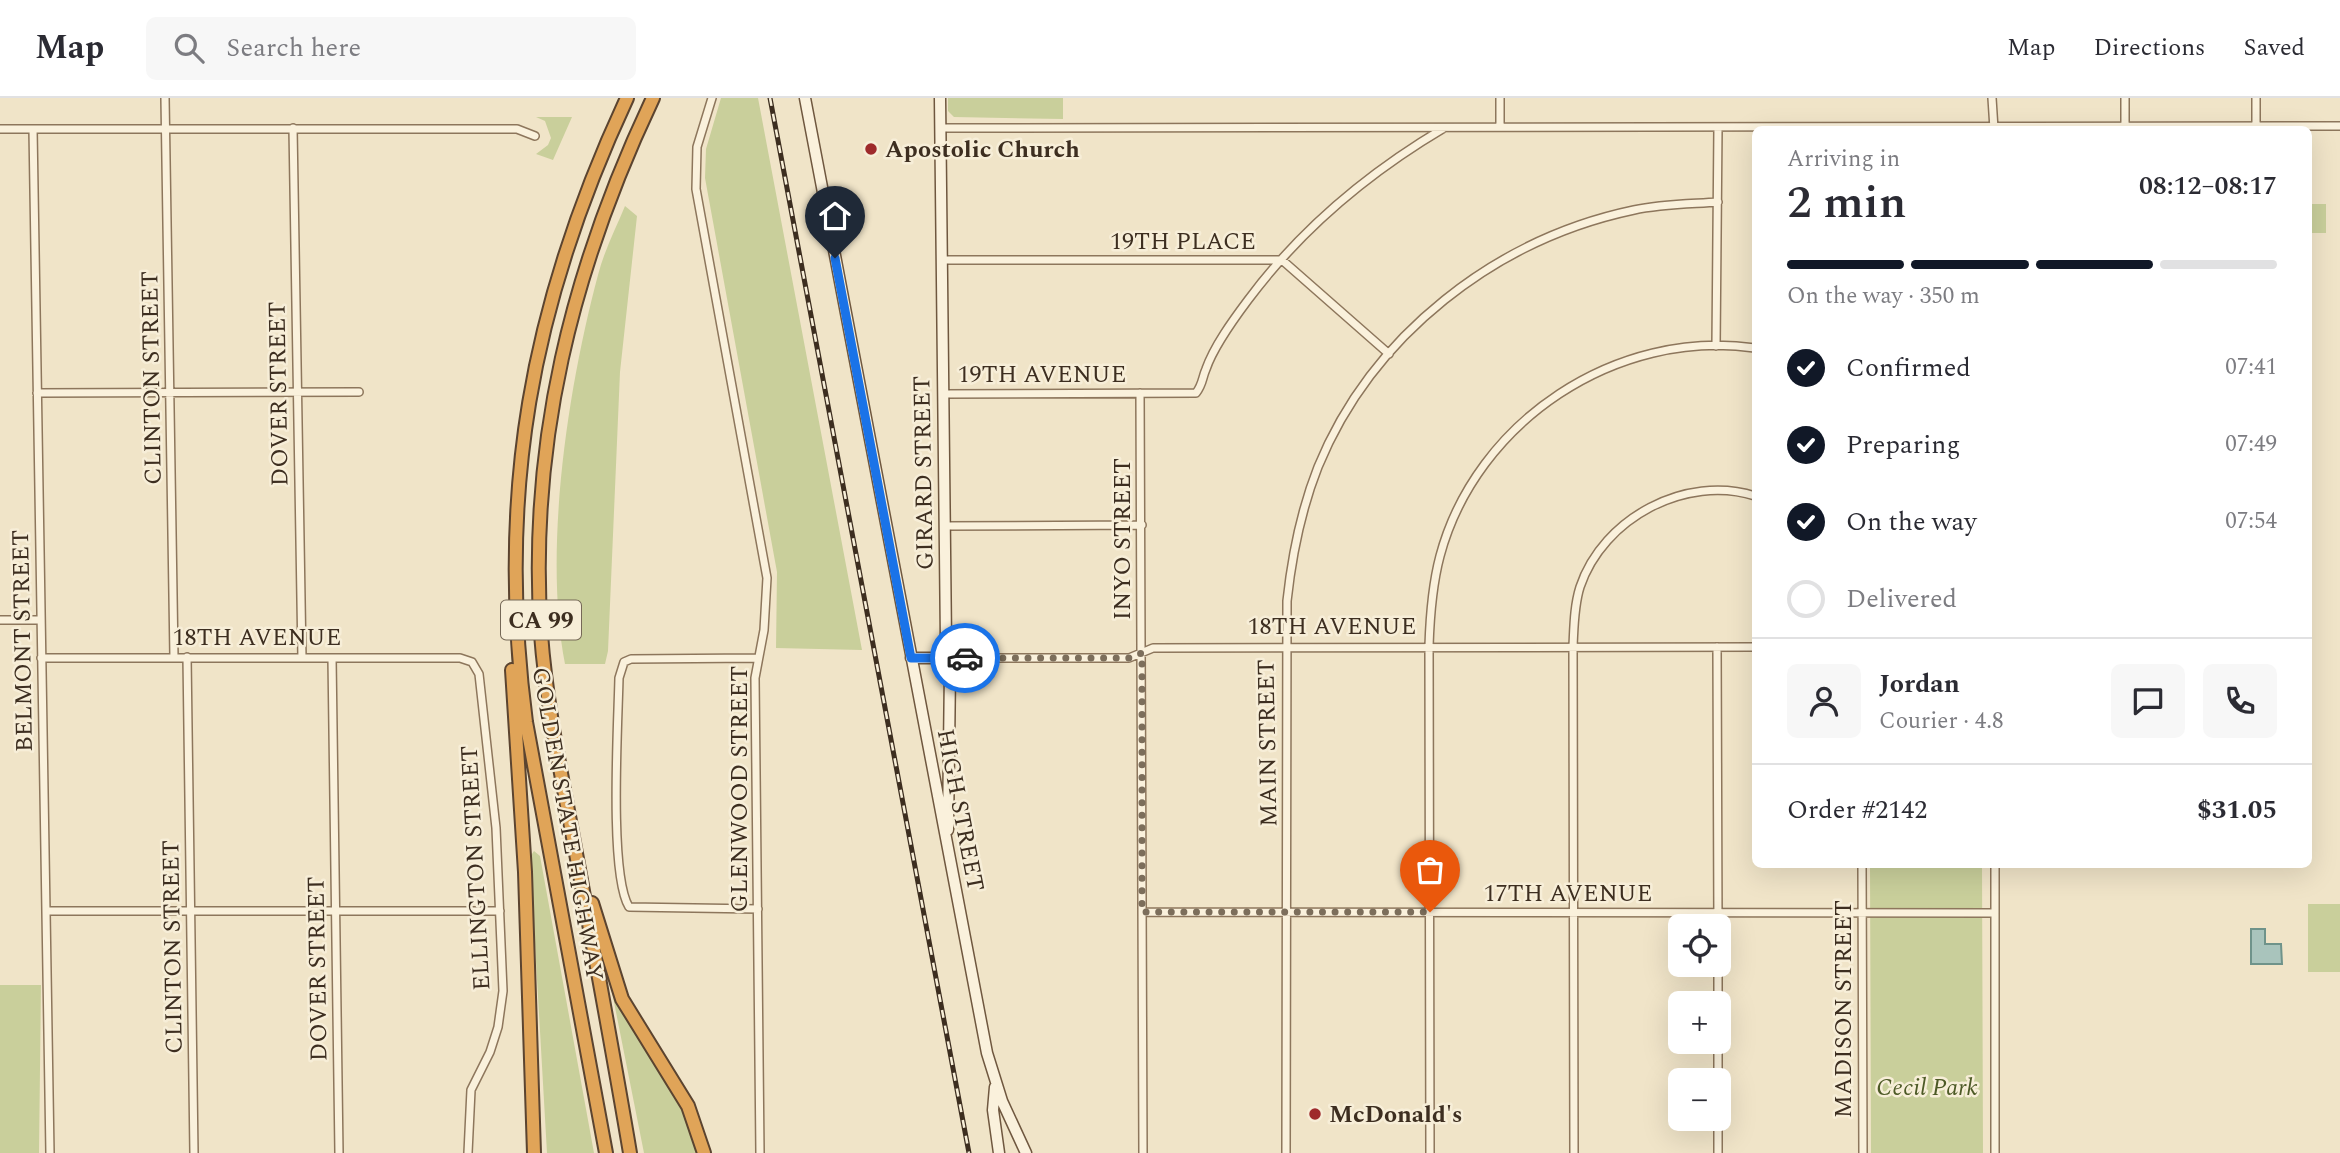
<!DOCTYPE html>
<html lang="en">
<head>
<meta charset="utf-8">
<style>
	:root { --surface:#fff; --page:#f7f7f7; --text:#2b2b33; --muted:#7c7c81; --line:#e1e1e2; --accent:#111827 }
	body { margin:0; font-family:Spectral,serif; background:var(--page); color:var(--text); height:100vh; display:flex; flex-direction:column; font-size:26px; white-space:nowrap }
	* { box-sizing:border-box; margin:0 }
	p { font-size:23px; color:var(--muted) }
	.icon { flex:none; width:38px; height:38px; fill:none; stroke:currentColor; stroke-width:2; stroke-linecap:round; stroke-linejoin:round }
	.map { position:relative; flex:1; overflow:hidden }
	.panel { position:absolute; left:1752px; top:28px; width:560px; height:742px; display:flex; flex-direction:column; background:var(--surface); border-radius:10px; box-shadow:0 7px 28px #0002 }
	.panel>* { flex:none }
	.fabs { position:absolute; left:1668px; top:816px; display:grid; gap:14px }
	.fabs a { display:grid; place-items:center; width:63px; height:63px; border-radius:10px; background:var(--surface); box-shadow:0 7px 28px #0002; font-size:35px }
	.pin { position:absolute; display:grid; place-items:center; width:60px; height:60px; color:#fff; margin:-72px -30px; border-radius:50% 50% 50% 0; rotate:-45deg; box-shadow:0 0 7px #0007 }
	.pin .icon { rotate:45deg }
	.courier { position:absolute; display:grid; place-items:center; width:70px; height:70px; margin:-35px; border:5px solid #1a73e8; border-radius:50%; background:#fff; color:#222; box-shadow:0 2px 9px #0007 }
	.summary em { font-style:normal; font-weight:600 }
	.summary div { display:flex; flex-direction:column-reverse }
	.summary { display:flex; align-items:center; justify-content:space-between; height:119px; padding:0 35px }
	h1 { font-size:46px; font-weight:600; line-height:52px }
	.bar { display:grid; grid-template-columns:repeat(4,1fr); gap:10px 7px; align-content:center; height:84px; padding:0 35px }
	.bar i { height:9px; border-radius:5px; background:var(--line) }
	.bar .current { background:var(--accent) }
	.bar p { grid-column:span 4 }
	.line { display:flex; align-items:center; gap:18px; padding:0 35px; border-top:2px solid var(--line) }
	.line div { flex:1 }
	.round { display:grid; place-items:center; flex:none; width:74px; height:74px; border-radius:10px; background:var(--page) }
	ol { padding:0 35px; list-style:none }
	li { display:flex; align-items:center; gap:21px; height:77px }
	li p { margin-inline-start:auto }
	li .icon { padding:7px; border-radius:50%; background:var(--accent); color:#fff; stroke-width:4 }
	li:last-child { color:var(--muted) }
	li i { width:38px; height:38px; border:4px solid var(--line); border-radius:50% }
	header { display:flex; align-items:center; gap:42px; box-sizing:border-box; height:98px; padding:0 35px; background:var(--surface); border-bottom:2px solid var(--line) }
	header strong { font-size:33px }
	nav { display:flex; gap:38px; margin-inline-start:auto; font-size:24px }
	.search { width:490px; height:63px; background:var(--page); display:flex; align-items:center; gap:18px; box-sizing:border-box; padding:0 24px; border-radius:10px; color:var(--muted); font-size:26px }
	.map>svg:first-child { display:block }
</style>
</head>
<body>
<header>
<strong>Map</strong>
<div class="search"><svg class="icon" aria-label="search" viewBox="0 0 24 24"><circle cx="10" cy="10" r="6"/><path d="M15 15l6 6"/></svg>Search here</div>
<nav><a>Map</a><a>Directions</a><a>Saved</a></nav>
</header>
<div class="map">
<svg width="2340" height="1055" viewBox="0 0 2340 1055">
	<rect width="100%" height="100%" fill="#f0e4c8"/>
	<!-- green -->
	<path fill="#c9cf9b" d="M721,0h37l104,552 -86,-2 1,-76 -72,-394 1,-29z
		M948,0h115v21l-109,-2 -6,-6z
		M536,19h36l-19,43 -17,-6 12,-9 3,-7 -6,-17z
		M2308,106h18v29h-18z
		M625,108l12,10 -17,156 -12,279 -3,13h-40c-22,-114 3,-277 33,-389 6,-24 18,-47 27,-69z
		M534,753l6,5 54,297h-47l-17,-296z
		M1870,767h112l1,288h-112z
		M2308,806h32v68h-32z
		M610,884l74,126 14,45h-54z
		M0,887h41l-2,168h-39z"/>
	<!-- water -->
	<path fill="#a9c4bc" stroke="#6f938a" stroke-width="2" d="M2251,831h14v15h16l1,20h-31z"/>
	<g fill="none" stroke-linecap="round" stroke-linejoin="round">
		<defs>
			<path id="street" d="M165,0l9,559
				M712,0l-15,49 -1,42 71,389 -3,52 -9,48 5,475
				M1500,0v29
				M1992,0l2,31
				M2125,0v28
				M2256,0v28
				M293,30l9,530
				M940,30l1400,-2
				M0,31h517l18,7
				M33,31l17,1024
				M941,162h341l107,94
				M1716,248l2,-219
				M37,295l322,-1
				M1140,295l3,760
				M943,296l253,-1c7,-9 6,-15 10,-24 8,-23 27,-49 42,-69 53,-71 120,-127 196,-172
				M944,428l198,-1
				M0,522h41
				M1717,549l1,279
				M187,559l7,496
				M41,560h419l12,4 7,12 17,154 7,163 -5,36 -8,25 -19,38 -3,63
				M332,560l7,495
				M757,560l-126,1 -7,3 -5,16c-1,47 -10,196 10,229l129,2
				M948,560h181l24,-10 602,-1
				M1862,766l1,289
				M1995,766v289
				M47,813h453
				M1142,814l853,1
				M1718,866v39
				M1718,943v39
				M1718,1020v35
				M1286,1055l1,-552c5,-46 14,-91 31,-134 54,-132 178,-228 316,-257 27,-6 56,-6 84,-8
				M1430,1055l-1,-507c1,-31 3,-60 11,-90 36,-135 177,-228 315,-208
				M1574,1055l-1,-507c1,-19 1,-40 7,-59 23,-69 106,-113 175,-91"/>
			<path id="secondary" d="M805,0l182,955 15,48 24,52
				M940,0l6,544 4,28 -2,160
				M911,560h37
				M995,989l-2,23 6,43"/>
			<path id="highway" d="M512,572l13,202 9,281
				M592,805l30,96 66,107 16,47
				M606,1055l-80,-431c-30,-227 5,-418 101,-624
				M630,1055c-18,-107 -38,-214 -58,-321 -12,-65 -26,-131 -31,-198 -13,-190 31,-365 112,-536"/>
		</defs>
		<!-- street casing -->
		<use href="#street" stroke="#8d765c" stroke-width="10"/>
		<!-- secondary casing -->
		<use href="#secondary" stroke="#6f573f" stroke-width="13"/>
		<!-- highway casing -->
		<use href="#highway" stroke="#5b4430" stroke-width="16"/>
		<!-- street -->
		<use href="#street" stroke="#faf1dc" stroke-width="7"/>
		<!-- secondary -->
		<use href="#secondary" stroke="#faf1dc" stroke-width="10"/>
		<!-- highway -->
		<use href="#highway" stroke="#e0a458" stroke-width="12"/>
		<defs>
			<path id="rail" d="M770,0l199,1055"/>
		</defs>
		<!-- rail casing -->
		<use href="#rail" stroke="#3d2e20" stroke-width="5"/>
		<!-- rail -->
		<use href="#rail" stroke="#f7eed8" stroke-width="2.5" stroke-dasharray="8" stroke-linecap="butt"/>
	</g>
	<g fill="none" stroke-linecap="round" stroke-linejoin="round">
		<!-- done -->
		<path stroke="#7c6e5b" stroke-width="7" stroke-dasharray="0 12.6" d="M965,560h164l13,-5v259h288"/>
		<!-- route -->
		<path stroke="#1a73e8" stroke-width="9" d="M835,160l76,400h54"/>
	</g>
	<!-- markers -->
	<g fill="#9e2a2b" stroke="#f7eed8" stroke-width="2.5">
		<circle cx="871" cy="51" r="7"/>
		<circle cx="1315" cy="1016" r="7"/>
	</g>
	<g text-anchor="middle" stroke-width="5" stroke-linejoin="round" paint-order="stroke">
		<!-- shield labels -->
		<rect fill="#f7eed8" stroke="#756857" stroke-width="2" x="501" y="502.5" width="80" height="39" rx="5"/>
		<g font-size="23" font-weight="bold" fill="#3d2e20">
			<text x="541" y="530">CA 99</text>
		</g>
		<!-- poi labels -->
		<g font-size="24" font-weight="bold" fill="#3d2e20" stroke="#f7eed8" text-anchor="start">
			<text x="885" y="59">Apostolic Church</text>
			<text x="1329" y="1024">McDonald's</text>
		</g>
		<!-- street labels -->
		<g font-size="24" fill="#3d2e20" stroke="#f7eed8">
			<text x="1183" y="151">19TH PLACE</text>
			<text x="1042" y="284">19TH AVENUE</text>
			<text transform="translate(151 280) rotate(-91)" y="8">CLINTON STREET</text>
			<text transform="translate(278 296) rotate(-91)" y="8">DOVER STREET</text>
			<text transform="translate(923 375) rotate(-91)" y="8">GIRARD STREET</text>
			<text transform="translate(1122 441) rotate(-90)" y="8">INYO STREET</text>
			<text x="1332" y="536">18TH AVENUE</text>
			<text x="257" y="547">18TH AVENUE</text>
			<text transform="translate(22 543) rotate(-91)" y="8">BELMONT STREET</text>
			<text transform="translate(1267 645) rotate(-91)" y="8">MAIN STREET</text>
			<text transform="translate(739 691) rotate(-90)" y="8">GLENWOOD STREET</text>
			<text transform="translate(961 712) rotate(79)" y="8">HIGH STREET</text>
			<text transform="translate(568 726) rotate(80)" y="8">GOLDEN STATE HIGHWAY</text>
			<text transform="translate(475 770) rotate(-93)" y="8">ELLINGTON STREET</text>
			<text x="1568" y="803">17TH AVENUE</text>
			<text transform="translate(172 849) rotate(-91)" y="8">CLINTON STREET</text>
			<text transform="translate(317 871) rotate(-91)" y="8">DOVER STREET</text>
			<text transform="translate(1843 911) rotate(-90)" y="8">MADISON STREET</text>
		</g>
		<!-- park labels -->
		<g font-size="24" font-style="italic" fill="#4d5a26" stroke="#f7eed8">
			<text x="1927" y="997">Cecil Park</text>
		</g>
	</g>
</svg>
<div class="fabs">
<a><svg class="icon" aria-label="locate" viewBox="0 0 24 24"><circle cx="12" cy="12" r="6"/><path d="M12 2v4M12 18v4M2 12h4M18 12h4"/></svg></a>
<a>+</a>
<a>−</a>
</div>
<div class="pin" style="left:1430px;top:814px;background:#ea580c"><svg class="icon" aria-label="bag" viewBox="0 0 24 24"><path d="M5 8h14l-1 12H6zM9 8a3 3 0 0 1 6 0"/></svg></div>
<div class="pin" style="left:835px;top:160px;background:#1f2937"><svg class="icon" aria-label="home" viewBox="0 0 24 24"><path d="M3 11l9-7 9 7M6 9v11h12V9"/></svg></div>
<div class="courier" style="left:965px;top:560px"><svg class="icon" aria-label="car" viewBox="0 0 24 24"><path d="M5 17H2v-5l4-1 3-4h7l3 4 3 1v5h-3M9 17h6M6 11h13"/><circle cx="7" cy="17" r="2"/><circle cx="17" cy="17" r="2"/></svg></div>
<section class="panel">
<div class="summary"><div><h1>2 min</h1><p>Arriving in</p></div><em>08:12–08:17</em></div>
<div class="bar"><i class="current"></i><i class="current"></i><i class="current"></i><i></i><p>On the way · 350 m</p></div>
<ol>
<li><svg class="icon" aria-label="check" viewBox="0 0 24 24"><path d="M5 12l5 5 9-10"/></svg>Confirmed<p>07:41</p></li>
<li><svg class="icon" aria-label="check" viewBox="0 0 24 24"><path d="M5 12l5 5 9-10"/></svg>Preparing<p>07:49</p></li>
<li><svg class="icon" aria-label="check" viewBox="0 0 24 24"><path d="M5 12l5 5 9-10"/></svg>On the way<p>07:54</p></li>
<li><i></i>Delivered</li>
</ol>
<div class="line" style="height:126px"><a class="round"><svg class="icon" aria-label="person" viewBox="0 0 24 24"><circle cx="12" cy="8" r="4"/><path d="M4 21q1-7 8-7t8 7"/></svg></a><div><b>Jordan</b><p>Courier · 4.8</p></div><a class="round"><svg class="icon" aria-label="chat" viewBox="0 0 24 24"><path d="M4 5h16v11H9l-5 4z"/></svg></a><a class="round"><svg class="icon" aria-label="phone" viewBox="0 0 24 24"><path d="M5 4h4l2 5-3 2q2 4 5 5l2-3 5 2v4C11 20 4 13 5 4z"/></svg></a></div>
<div class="line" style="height:91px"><div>Order #2142</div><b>$31.05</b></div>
</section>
</div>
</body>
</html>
